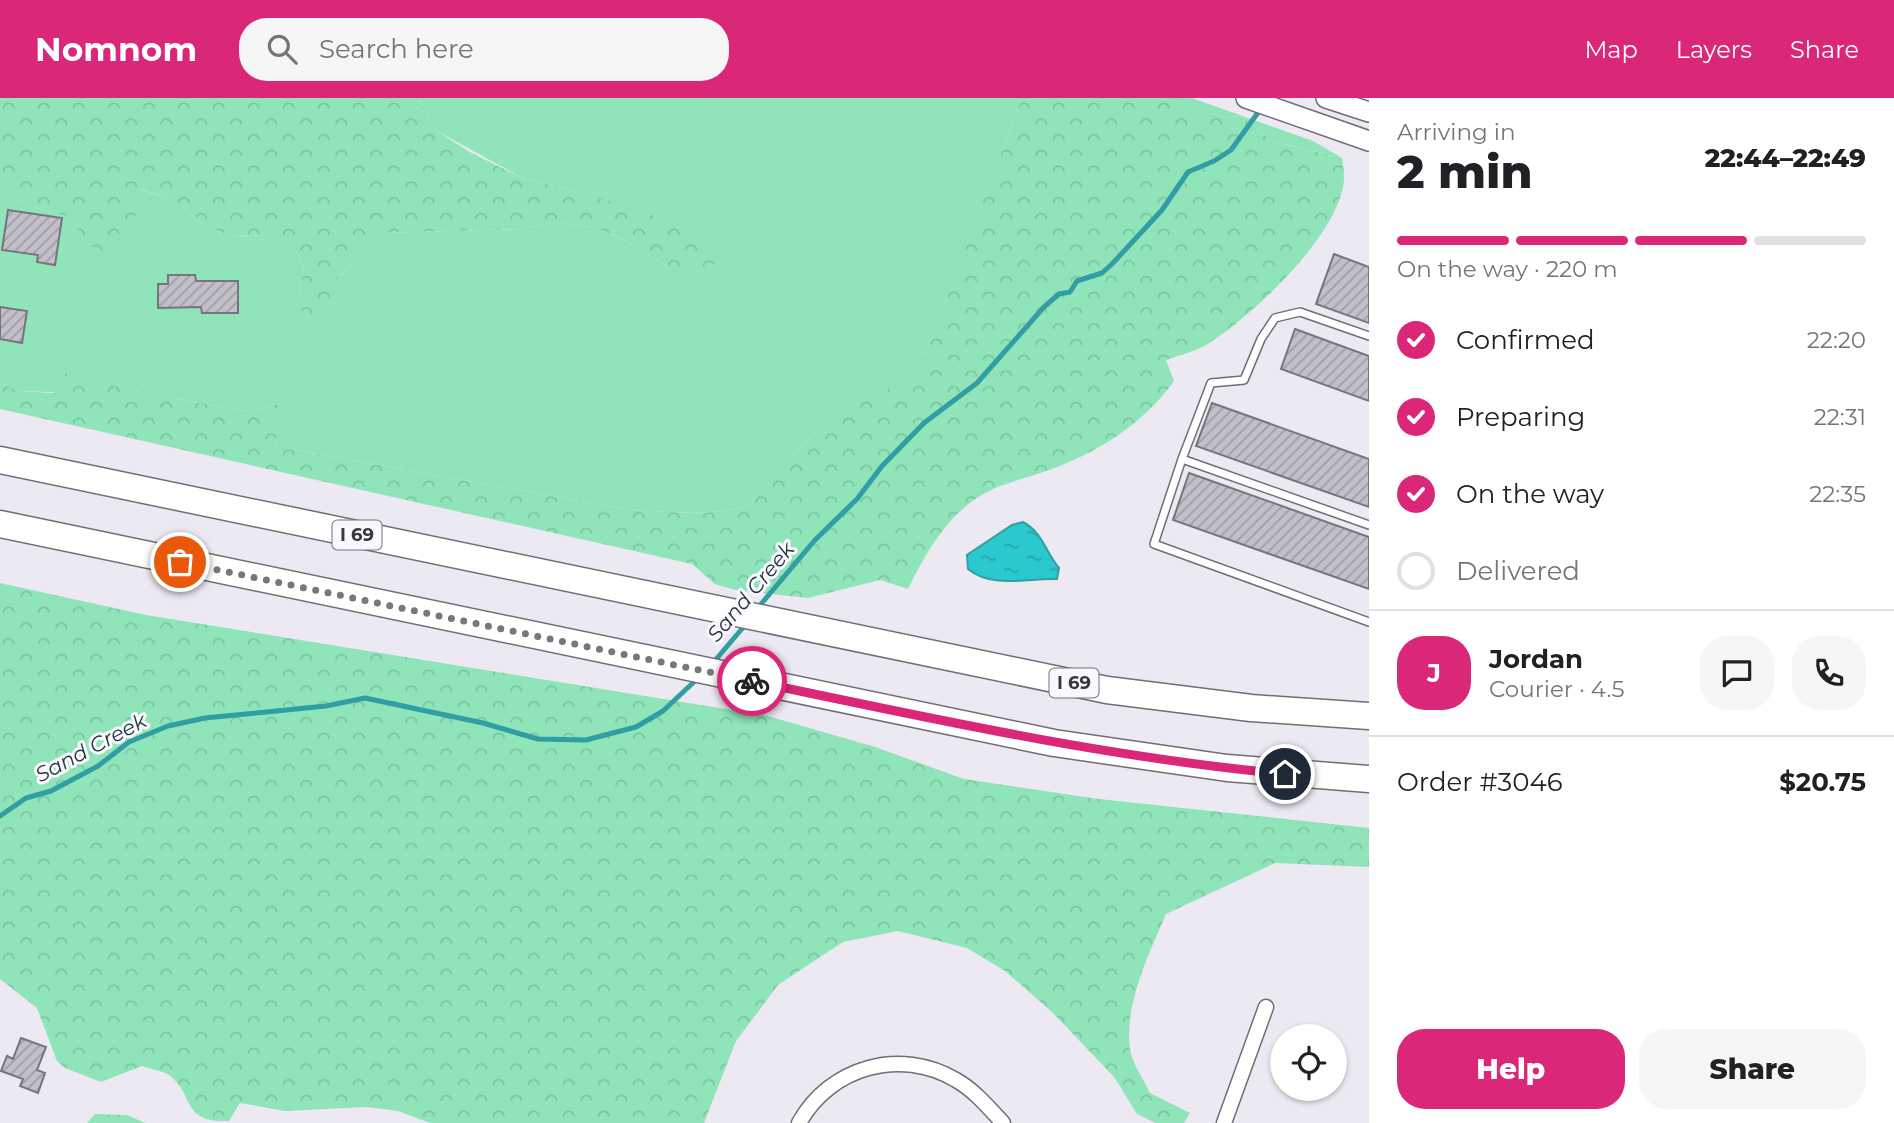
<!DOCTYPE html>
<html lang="en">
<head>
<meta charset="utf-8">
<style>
	:root { --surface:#fff; --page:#f6f6f6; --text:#202124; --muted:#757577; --line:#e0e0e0; --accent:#db2777 }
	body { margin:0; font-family:Montserrat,sans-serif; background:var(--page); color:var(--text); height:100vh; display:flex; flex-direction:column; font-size:26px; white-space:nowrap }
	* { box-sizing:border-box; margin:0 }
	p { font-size:23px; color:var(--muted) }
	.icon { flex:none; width:38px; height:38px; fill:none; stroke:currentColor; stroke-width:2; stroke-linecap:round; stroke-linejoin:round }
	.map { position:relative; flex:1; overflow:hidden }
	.panel { display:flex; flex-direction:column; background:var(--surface); width:525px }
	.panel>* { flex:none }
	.buttons { position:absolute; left:1270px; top:926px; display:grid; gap:14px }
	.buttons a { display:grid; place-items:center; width:77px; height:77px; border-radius:50%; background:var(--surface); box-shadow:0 2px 5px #0004; font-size:35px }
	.pin { position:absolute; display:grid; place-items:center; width:60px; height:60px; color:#fff; margin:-30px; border:4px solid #fff; border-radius:50%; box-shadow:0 2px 7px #0007 }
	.courier { position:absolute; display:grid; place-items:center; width:70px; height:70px; margin:-35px; border:5px solid #db2777; border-radius:50%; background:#fff; color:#222; box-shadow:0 2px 9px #0007 }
	.summary em { font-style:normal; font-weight:800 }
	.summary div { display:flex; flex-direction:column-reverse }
	.summary { display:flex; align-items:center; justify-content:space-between; height:119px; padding:0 28px }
	h1 { font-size:46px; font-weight:800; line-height:52px }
	.bar { display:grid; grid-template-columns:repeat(4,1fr); gap:10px 7px; align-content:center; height:84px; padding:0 28px }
	.bar i { height:9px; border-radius:5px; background:var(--line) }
	.bar .selected { background:var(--accent) }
	.bar p { grid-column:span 4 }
	.line { display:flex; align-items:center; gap:18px; padding:0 28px; border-top:2px solid var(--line) }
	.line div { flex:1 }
	.round { display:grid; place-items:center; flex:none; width:74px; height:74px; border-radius:28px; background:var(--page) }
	ol { padding:0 28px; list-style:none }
	li { display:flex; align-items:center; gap:21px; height:77px }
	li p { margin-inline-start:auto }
	li .icon { padding:7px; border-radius:50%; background:var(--accent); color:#fff; stroke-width:4 }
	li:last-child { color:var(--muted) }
	li i { width:38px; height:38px; border:4px solid var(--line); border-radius:50% }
	.cta { display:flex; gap:14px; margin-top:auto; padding:14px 28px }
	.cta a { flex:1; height:80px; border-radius:28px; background:var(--accent); color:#fff; font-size:28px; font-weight:800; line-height:80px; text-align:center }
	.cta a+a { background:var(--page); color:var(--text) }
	header { display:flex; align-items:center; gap:42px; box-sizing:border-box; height:98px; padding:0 35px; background:var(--accent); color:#fff }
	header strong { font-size:33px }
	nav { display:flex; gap:38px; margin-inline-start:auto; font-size:24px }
	.search { width:490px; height:63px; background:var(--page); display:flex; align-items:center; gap:18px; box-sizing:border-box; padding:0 24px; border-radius:28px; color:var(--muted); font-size:26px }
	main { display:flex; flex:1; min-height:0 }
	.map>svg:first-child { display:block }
</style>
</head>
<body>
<header>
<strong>Nomnom</strong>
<div class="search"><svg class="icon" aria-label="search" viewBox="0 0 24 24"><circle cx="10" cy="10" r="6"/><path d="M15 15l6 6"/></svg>Search here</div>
<nav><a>Map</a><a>Layers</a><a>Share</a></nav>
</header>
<main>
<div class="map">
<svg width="1369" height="1025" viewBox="0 0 1369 1025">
	<defs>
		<pattern id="forest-crowns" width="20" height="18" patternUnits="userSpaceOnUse" patternTransform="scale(1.75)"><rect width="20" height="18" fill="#8fe5b9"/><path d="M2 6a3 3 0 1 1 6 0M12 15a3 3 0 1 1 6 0" fill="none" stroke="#7cc5a0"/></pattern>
		<pattern id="water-ripples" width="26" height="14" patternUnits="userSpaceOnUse" patternTransform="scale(1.75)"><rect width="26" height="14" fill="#2bc9ce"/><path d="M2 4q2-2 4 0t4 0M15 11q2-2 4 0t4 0" fill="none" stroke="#26a4a8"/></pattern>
		<pattern id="building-hatch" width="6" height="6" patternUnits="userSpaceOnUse" patternTransform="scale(1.75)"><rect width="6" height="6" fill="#c3bfc8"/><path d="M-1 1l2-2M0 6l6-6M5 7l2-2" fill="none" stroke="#9f9ca4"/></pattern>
	</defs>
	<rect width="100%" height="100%" fill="#ede9f2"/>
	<!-- green -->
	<path fill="#8fe5b9" d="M418,0h604l-103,275 -98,52 -70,78c-31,16 -97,8 -132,5l-329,-59 -15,-4 8,-43 -33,10 -87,-16 -144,-5 -19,-8v-190l34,14 36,10 15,26 17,8 41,-43 -4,-19 34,11 29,23 27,13 43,-1 21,10 11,24 -6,29 38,-18 44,-47 143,-4 34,-7 38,6 28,11 47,29 -94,-77 -54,-13 -85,-47z
		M1161,0h31l121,43 29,17 -70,-17 -31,-25 -17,2z"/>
	<!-- forest -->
	<path fill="url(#forest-crowns)" d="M0,0h418l19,33 33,21 52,26 54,13 116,37 33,32 -38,13 -17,-5 -47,-29 -28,-11 -38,-6 -34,7 -143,4 -44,47 -15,36 -18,-2 -5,-16 6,-29 -11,-24 -21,-10 -43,1 -27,-13 -29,-23 -33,-11 3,19 -41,44 -17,-9 -15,-26 -36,-10 -34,-14z
		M1022,0h139l63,20 17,-2 31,25 70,17c1,6 2,14 2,21 -3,54 -90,135 -133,163 -14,9 -30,13 -45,18l8,21c-31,43 -75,71 -125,89 -19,7 -41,12 -60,21 -39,19 -63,61 -81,98l-28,-9 -72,18 -73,-8 -20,-6 -23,-20 -692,-155v-26l19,8 35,2 13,-22 96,25 87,16 34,-10 -9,42 15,5 329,59c35,3 102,11 132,-5l70,-78 98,-53z
		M0,485l146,32 622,101 107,31 89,32 135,20 270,29v39l-94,-4 -109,51c-17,40 -42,90 -36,135 2,14 14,31 20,44l40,20 -6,10h-29l-18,-9 -23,-37 -62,-65 -47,-41 -38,-23 -69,-17 -55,11 -65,43 -42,56 -32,82h-274l-32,-12 -31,-4 -82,4 -45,-8 -11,18c-49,2 -34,-27 -60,-46 -7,-4 -19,-6 -27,-9l-41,16 -36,-14 -8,-7 -20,-53 -37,-29z
		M95,1016l32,1 18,8h-58z"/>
	<!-- water -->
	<path fill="url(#water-ripples)" stroke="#309ea2" stroke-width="2" d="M1023,424c20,11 22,29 36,46l-2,11c-28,-1 -65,10 -89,-10l-1,-14 45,-30z"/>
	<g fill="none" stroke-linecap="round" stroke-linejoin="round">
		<!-- stream -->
		<path stroke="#309ea2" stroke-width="5" d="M756,512l59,-70 42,-41 25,-33 42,-43 53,-40 67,-76 15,-13 11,-2 7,-11 25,-8 10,-9 50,-54 26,-38 26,-11 17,-11 31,-43
			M712,566l34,-40
			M0,718l26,-18 25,-7 47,-25 31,-24 39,-16 37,-8 121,-12 39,-8 118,25 55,16 48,1 50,-13 27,-16 34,-32"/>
	</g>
	<!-- building -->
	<path fill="url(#building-hatch)" stroke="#77747c" stroke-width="2" d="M8,112l54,8 -7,47 -18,-3 1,-7 -36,-5z
		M1334,156l35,13v56l-53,-19z
		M168,177h27l1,6h42v32h-36l-1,-6 -43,1v-24h10z
		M0,209l27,4 -5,32 -22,-4z
		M1295,231l74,27v45l-88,-32z
		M1212,305l157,56v48l-173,-61z
		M1189,375l180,64v52l-196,-69z
		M21,940l25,9 -9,23 8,3 -7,20 -18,-7 3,-7 -22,-8 6,-15 6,3z"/>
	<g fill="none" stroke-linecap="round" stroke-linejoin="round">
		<defs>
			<path id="service" d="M1369,238l-69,-24 -25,6 -14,21 -17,41 -33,3 -29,76 -28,85 215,78
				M1182,361l187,66"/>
			<path id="minor" d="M799,1025c31,-56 101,-76 157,-43 18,10 33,28 47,43
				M1224,1025l42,-116"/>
			<path id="secondary" d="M1246,0l123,43
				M1326,0l43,14"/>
			<path id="motorway" d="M0,362l1107,230 144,18 118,8
				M0,426l1054,219 173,25 142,11"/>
		</defs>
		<!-- service casing -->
		<use href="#service" stroke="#716d75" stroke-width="10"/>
		<!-- minor casing -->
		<use href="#minor" stroke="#716d75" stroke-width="17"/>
		<!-- secondary casing -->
		<use href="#secondary" stroke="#716d75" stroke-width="22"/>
		<!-- motorway casing -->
		<use href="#motorway" stroke="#716d75" stroke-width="29"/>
		<!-- service -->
		<use href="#service" stroke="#fff" stroke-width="7"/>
		<!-- minor -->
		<use href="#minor" stroke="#fff" stroke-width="14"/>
		<!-- secondary -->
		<use href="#secondary" stroke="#fff" stroke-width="19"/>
		<!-- motorway -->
		<use href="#motorway" stroke="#fff" stroke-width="26"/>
	</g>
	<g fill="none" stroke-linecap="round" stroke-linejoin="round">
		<!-- done -->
		<path stroke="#79767c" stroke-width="7" stroke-dasharray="0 12.6" d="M180,464l572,119"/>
		<!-- route -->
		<path stroke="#db2777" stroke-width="9" d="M752,583c177,37 352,76 533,93"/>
	</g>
	<g text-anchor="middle" stroke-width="6" stroke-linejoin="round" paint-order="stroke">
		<!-- shield labels -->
		<g fill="#faf7fe" stroke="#747176" stroke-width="2">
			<rect x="332.5" y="422.5" width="49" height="29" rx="5"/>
			<rect x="1049.5" y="570.5" width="49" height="29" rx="5"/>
		</g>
		<g font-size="18" font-weight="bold" fill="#3a383c">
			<text x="357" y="443">I 69</text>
			<text x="1074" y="591">I 69</text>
		</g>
		<!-- water labels -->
		<g font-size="21" font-style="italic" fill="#21393a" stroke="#faf7fe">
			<text transform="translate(751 494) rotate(-50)" y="7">Sand Creek</text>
			<text transform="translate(91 650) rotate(-28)" y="7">Sand Creek</text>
		</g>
	</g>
</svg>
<div class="buttons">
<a><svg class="icon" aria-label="locate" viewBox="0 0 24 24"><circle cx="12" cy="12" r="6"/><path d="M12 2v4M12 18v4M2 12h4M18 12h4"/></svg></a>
</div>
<div class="pin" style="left:180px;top:464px;background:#ea580c"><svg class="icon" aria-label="bag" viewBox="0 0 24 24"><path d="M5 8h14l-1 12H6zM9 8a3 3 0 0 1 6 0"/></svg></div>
<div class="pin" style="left:1285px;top:676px;background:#1f2937"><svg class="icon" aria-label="home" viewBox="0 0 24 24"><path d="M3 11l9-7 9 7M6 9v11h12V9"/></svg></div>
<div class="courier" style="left:752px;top:583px"><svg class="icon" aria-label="bike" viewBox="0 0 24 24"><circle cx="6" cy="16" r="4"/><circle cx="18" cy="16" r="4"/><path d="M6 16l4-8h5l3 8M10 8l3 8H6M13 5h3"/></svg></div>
</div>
<section class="panel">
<div class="summary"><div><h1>2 min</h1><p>Arriving in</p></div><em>22:44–22:49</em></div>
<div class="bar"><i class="selected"></i><i class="selected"></i><i class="selected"></i><i></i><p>On the way · 220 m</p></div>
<ol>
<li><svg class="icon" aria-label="check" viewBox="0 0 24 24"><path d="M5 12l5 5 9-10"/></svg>Confirmed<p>22:20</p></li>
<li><svg class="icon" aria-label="check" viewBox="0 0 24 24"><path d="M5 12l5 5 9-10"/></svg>Preparing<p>22:31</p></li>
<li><svg class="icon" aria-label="check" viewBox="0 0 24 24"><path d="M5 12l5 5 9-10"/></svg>On the way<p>22:35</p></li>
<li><i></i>Delivered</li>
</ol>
<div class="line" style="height:126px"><b class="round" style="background:var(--accent);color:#fff">J</b><div><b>Jordan</b><p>Courier · 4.5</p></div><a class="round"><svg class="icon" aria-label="chat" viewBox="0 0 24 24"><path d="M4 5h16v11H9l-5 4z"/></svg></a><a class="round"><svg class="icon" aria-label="phone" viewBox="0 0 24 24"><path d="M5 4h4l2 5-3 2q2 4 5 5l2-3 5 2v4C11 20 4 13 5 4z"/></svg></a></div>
<div class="line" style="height:91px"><div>Order #3046</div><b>$20.75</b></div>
<div class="cta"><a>Help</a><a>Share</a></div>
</section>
</main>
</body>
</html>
